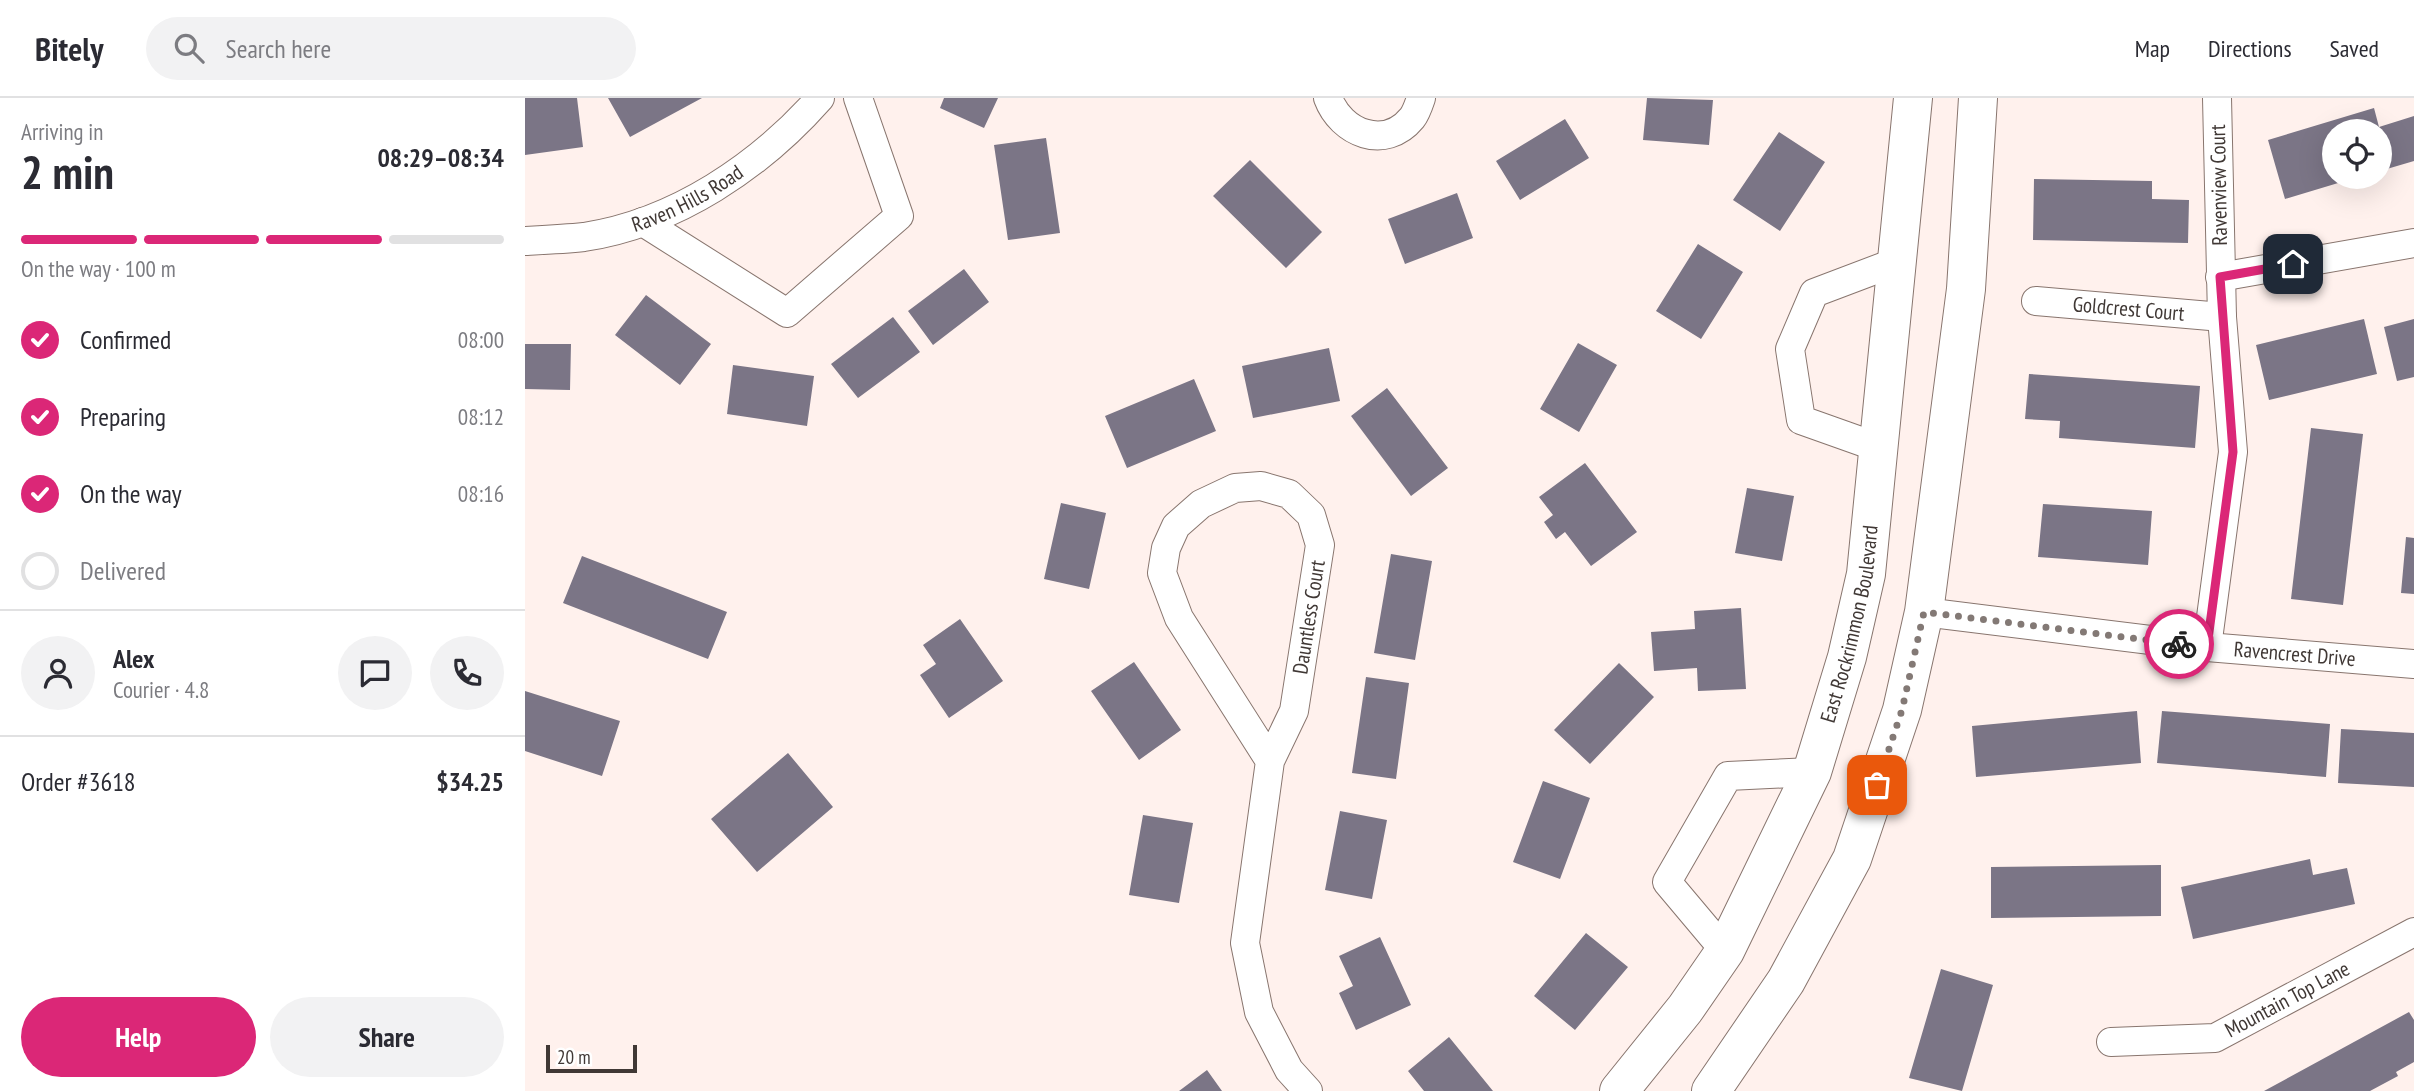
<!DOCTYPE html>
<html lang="en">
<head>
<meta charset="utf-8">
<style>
	:root { --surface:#fff; --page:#f2f2f3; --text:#2b2b33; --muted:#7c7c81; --line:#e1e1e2; --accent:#db2777 }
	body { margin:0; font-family:"PT Sans Narrow",sans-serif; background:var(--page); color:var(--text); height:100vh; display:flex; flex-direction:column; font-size:26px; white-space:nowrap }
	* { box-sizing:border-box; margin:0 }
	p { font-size:23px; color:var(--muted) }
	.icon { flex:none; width:38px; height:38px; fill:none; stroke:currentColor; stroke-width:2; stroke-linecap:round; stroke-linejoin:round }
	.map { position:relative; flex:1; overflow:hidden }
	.details { display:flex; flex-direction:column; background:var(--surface); width:525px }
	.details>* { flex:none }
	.buttons { position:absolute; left:1797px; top:21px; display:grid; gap:14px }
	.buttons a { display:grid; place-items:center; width:70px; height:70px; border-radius:50%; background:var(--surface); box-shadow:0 7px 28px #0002; font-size:35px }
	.scale { position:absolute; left:21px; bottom:18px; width:91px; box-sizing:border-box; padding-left:7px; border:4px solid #403835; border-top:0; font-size:19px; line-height:24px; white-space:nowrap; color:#403835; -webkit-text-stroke:5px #fff; paint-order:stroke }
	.pin { position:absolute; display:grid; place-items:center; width:60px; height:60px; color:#fff; margin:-30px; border-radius:14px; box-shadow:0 4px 10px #0006 }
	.courier { position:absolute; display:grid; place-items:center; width:70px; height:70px; margin:-35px; border:5px solid #db2777; border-radius:50%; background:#fff; color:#222; box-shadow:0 2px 9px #0007 }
	.summary em { font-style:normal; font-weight:700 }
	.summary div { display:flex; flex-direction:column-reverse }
	.summary { display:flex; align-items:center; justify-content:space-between; height:119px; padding:0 21px }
	h1 { font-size:46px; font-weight:700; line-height:52px }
	.bar { display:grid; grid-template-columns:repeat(4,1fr); gap:10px 7px; align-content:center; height:84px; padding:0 21px }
	.bar i { height:9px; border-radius:5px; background:var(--line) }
	.bar .on { background:var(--accent) }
	.bar p { grid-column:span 4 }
	.line { display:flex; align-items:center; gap:18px; padding:0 21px; border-top:2px solid var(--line) }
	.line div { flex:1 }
	.round { display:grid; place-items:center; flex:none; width:74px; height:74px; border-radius:37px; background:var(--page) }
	ol { padding:0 21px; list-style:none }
	li { display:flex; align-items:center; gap:21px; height:77px }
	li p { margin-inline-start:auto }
	li .icon { padding:7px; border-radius:50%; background:var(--accent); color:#fff; stroke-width:4 }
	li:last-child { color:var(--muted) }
	li i { width:38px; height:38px; border:4px solid var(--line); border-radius:50% }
	.action { display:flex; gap:14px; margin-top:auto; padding:14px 21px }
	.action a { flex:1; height:80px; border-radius:42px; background:var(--accent); color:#fff; font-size:28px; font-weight:700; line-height:80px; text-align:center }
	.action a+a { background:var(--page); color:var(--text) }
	header { display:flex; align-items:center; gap:42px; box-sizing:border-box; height:98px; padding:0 35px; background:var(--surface); border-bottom:2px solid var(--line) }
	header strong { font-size:33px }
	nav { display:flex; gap:38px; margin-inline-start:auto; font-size:24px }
	.search { width:490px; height:63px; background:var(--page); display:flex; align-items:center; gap:18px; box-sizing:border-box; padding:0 24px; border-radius:38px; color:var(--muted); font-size:26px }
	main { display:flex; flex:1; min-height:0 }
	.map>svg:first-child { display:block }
</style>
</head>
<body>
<header>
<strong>Bitely</strong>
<div class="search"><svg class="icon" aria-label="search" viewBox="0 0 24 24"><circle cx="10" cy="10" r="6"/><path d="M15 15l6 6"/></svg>Search here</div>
<nav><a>Map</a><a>Directions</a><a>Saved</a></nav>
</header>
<main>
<section class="details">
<div class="summary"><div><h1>2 min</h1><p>Arriving in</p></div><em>08:29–08:34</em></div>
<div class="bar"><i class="on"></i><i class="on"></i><i class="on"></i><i></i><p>On the way · 100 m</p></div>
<ol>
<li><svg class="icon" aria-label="check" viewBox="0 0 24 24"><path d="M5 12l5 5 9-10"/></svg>Confirmed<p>08:00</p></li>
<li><svg class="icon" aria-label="check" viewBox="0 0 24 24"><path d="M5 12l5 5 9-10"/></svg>Preparing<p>08:12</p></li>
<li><svg class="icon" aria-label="check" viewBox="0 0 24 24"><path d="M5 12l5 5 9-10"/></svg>On the way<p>08:16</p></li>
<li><i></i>Delivered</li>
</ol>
<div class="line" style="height:126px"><a class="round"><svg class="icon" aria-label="person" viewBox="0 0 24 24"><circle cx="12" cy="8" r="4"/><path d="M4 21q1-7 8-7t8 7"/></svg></a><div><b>Alex</b><p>Courier · 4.8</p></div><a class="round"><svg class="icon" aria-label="chat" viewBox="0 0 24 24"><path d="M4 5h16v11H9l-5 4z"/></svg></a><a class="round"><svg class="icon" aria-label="phone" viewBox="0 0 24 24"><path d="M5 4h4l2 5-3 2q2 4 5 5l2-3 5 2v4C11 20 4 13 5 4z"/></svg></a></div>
<div class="line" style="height:91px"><div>Order #3618</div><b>$34.25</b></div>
<div class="action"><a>Help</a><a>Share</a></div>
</section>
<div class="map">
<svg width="1889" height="993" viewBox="0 0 1889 993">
	<rect width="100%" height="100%" fill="#fff1ed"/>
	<!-- building -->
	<path fill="#7b7586" d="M0,0h52l6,49 -58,8z
		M83,0h94l-72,39z
		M419,0h54l-14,30 -44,-20z
		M1122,0l66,2 -4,45 -66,-5z
		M1849,10l5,19 35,-11v45l-34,10v-40h-45v46h23l-73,22 -17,-59z
		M1040,21l24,39 -69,42 -24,-39z
		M1254,34l46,30 -45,69 -47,-31z
		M521,40l14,95 -52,7 -14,-95z
		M725,62l72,72 -36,36 -73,-72z
		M1509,81l118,2v18l37,1 -1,43 -155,-3z
		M932,95l16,45 -68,26 -17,-45z
		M1173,146l45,28 -42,67 -45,-28z
		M439,171l25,33 -56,43 -25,-34z
		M121,197l65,49 -31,41 -65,-50z
		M368,219l27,35 -62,46 -27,-34z
		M1839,221l13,55 -108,26 -13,-55z
		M1889,221v58l-17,4 -13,-54z
		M1053,245l39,22 -38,67 -39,-23z
		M0,246h46l-1,46 -45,-1z
		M804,250l11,53 -87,17 -11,-52z
		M208,267l81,11 -7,50 -80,-12z
		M1504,276l171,12 -5,62 -136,-10 1,-17 -35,-2z
		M669,281l22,52 -89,37 -22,-52z
		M862,290l61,80 -37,28 -60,-80z
		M1786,330l52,6 -20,171 -52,-6z
		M1060,365l52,69 -46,34 -26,-34 -9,7 -12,-17 9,-7 -14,-18z
		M1222,390l47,8 -12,65 -47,-8z
		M536,405l45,10 -17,76 -45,-10z
		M1518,406l109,7 -4,54 -110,-8z
		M1881,439l8,1v56l-13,-1z
		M866,456l41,7 -17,99 -41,-7z
		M57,458l145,56 -19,47 -145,-56z
		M1216,510l5,81 -48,2 -1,-23 -43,3 -3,-39 44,-3 -1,-18z
		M435,521l43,62 -54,37 -29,-43 16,-11 -13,-19z
		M609,564l47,68 -42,30 -48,-69z
		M1094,565l35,34 -64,67 -36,-34z
		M841,579l43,6 -13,96 -44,-6z
		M0,593l95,30 -18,55 -77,-25z
		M1612,613l4,52 -165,14 -4,-51z
		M1637,613l168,13 -4,53 -169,-14z
		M1816,631l73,4v54l-76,-4z
		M263,655l45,54 -76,65 -46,-53z
		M1018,683l47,17 -30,81 -47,-17z
		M815,713l47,9 -15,79 -47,-9z
		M618,717l50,8 -14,80 -50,-8z
		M1785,761l3,16 34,-7 8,36 -162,35 -12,-52z
		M1636,767v51l-170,2v-51z
		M1061,835l42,34 -53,63 -41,-34z
		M855,839l31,68 -55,25 -17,-37 14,-7 -14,-30z
		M1416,871l52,16 -31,106 -53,-13z
		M1884,914l5,8v42l-18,10 2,4 -28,15h-106z
		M924,939l44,54h-69l-16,-20z
		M682,972l15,21h-43z"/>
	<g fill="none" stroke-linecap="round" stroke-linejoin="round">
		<defs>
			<g id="street">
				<path d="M803,0c13,35 57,53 84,20 4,-5 7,-14 9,-20"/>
				<path d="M118,124l144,91 112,-97 -41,-118"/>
				<path id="s1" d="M0,143c19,-1 40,-2 59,-4 92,-14 176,-71 236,-139"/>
				<path d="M1695,179l194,-34"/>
				<path id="s2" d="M1511,203l186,16"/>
				<path d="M1352,349l-76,-27 -11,-71 24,-56 82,-31"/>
				<path id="s3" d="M1399,514l283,35 207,17"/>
				<path d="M1682,549l26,-195 -11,-135 -5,-219"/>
				<path d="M745,663l-91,-143 -17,-45 4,-25 10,-22 25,-22 34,-16 26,-2 28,8 22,21 9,30 -26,166 -24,50 -25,182 14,69 30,58 19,21"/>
				<path d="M1200,853l-58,-69 61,-106 84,-4"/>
				<path id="s4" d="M1586,944l104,-4 199,-106"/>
			</g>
			<g id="secondary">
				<path id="s5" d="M1094,993l66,-82 40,-58 87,-179 35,-115 19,-83 47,-476"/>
				<path d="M1186,993l75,-110 66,-122 50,-149 22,-98 42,-323 12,-191"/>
			</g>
		</defs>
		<!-- street casing -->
		<use href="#street" stroke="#88756e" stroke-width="30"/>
		<!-- secondary casing -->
		<use href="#secondary" stroke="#88756e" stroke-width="40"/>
		<!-- street -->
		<use href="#street" stroke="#fff" stroke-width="28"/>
		<!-- secondary -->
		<use href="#secondary" stroke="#fff" stroke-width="38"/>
	</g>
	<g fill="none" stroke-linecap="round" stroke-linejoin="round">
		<!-- done -->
		<path stroke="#837975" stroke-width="7" stroke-dasharray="0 12.6" d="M1352,687l25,-75 22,-98 255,32"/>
		<!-- route -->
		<path stroke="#db2777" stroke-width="9" d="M1654,546l28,3 26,-195 -13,-175 73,-13"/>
	</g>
	<g text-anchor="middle" stroke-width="7" stroke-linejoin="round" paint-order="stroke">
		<!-- street labels -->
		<g font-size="21" fill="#403835" stroke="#fff">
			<text transform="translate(1694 87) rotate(-91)" y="7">Ravenview Court</text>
			<text dy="7" stroke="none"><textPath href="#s1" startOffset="170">Raven Hills Road</textPath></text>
			<text dy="7" stroke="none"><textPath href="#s2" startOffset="93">Goldcrest Court</textPath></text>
			<text transform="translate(784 519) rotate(-81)" y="7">Dauntless Court</text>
			<text dy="7" stroke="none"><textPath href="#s5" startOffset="528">East Rockrimmon Boulevard</textPath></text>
			<text dy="7" stroke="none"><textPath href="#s3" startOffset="373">Ravencrest Drive</textPath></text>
			<text dy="7" stroke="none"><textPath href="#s4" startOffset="186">Mountain Top Lane</textPath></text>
		</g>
	</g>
</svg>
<div class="buttons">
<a><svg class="icon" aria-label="locate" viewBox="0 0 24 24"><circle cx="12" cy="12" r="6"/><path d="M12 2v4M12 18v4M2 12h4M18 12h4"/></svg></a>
</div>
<div class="scale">20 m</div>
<div class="pin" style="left:1352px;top:687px;background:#ea580c"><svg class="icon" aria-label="bag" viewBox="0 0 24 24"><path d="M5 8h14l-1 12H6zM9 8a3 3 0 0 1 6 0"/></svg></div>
<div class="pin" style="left:1768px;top:166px;background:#1f2937"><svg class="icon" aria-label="home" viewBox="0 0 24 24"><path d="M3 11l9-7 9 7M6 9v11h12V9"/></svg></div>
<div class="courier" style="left:1654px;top:546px"><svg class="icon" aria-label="bike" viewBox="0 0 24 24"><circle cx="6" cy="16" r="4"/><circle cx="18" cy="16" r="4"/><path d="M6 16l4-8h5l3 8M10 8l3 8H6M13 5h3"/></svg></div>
</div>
</main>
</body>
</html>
